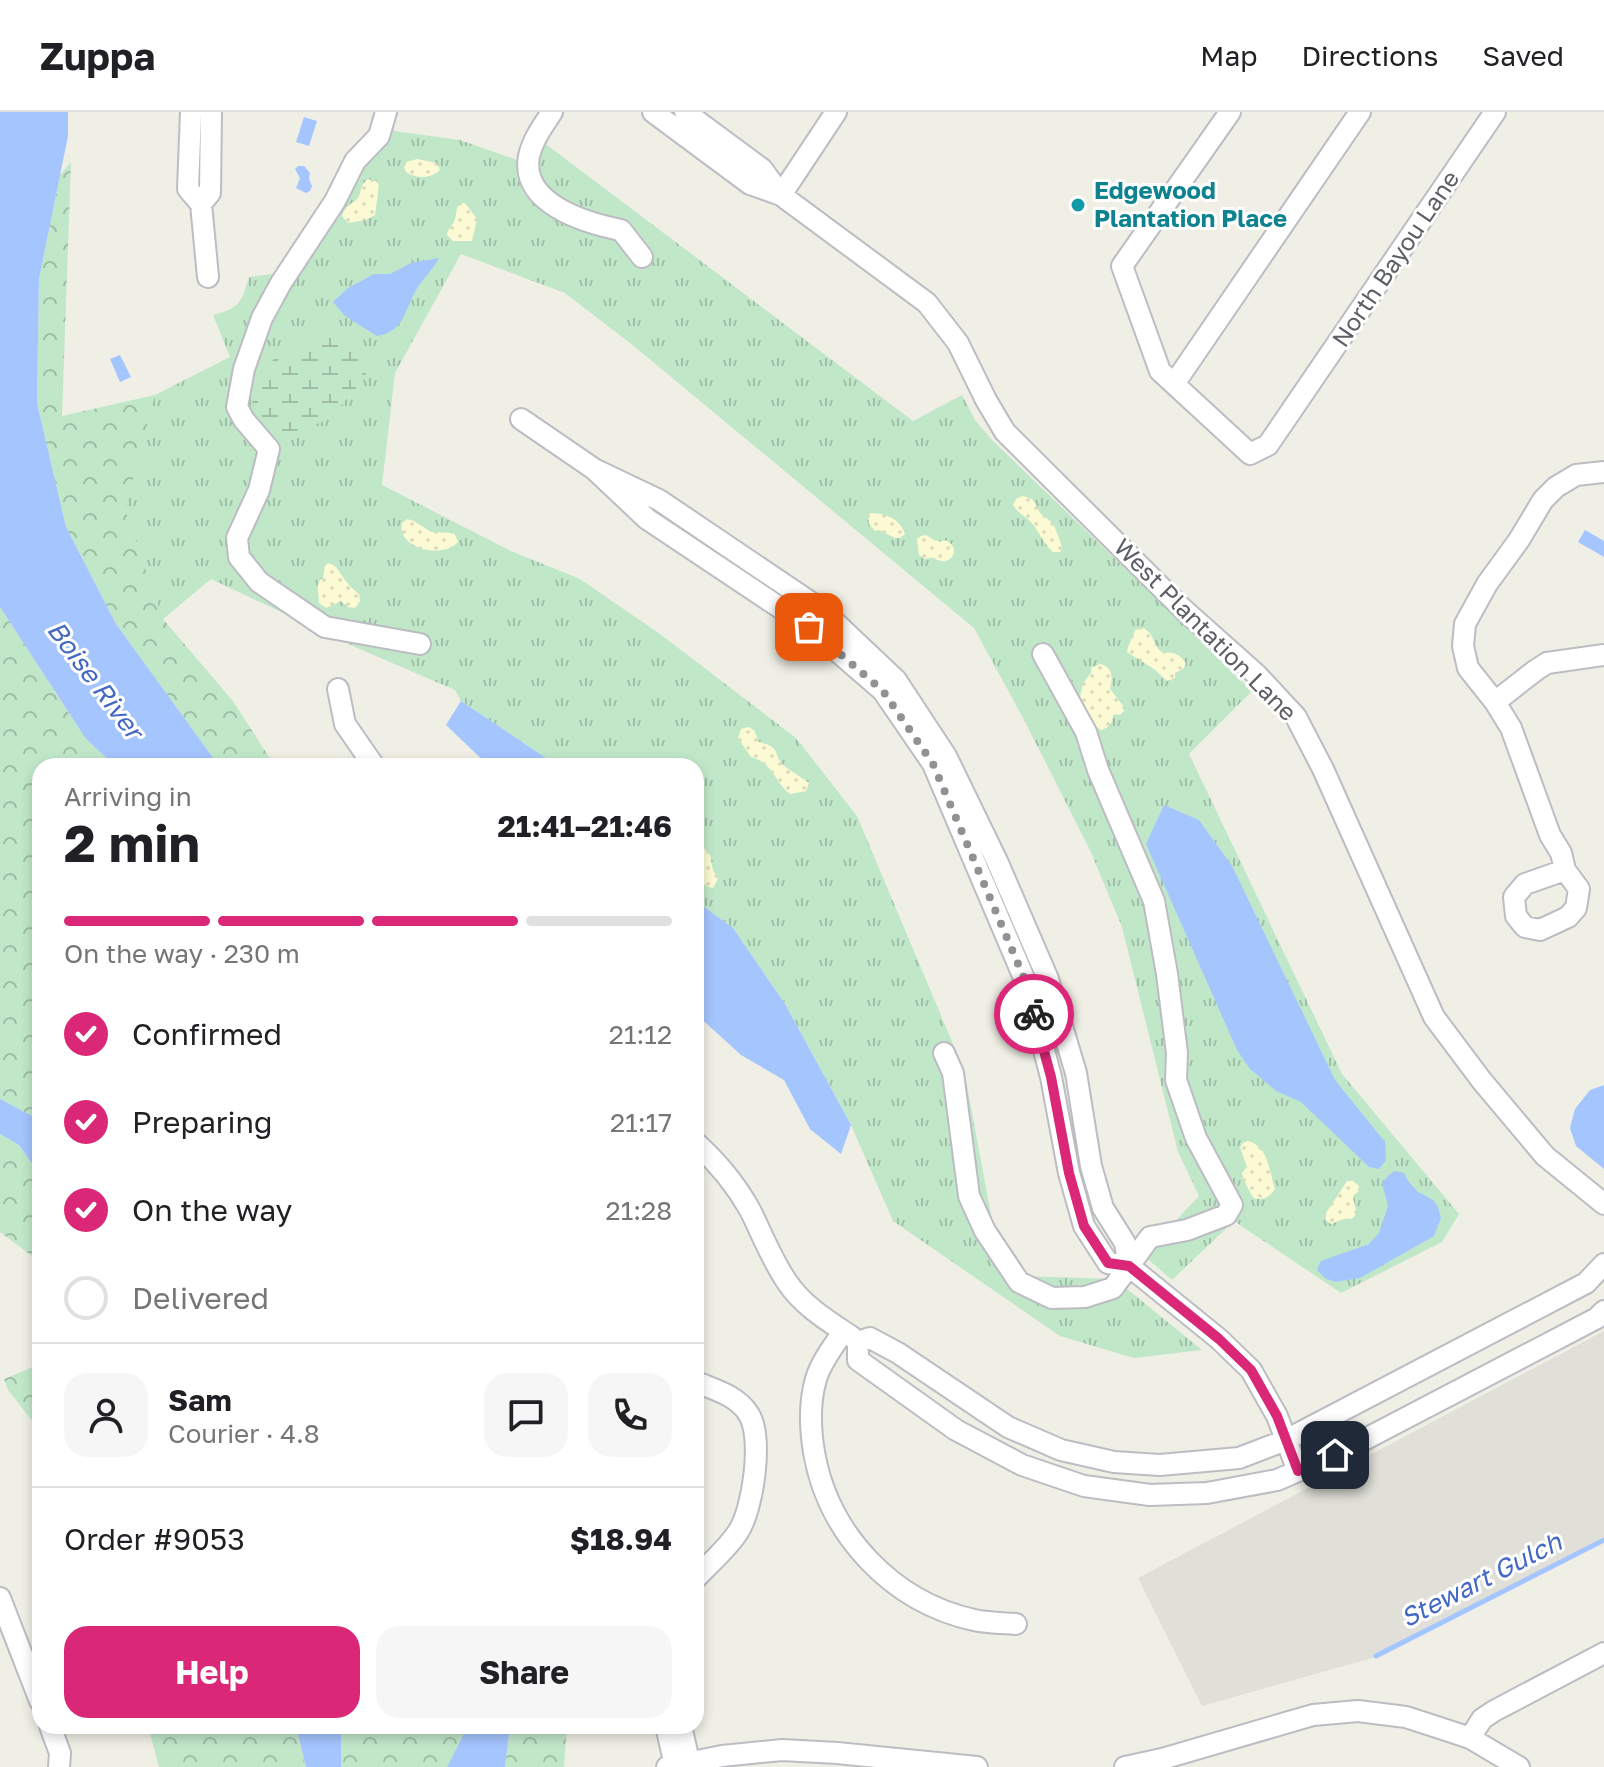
<!DOCTYPE html>
<html lang="en">
<head>
<meta charset="utf-8">
<style>
	:root { --surface:#fff; --page:#f6f6f6; --text:#202124; --muted:#757577; --line:#e0e0e0; --accent:#db2777 }
	body { margin:0; font-family:"Golos Text",sans-serif; background:var(--page); color:var(--text); height:100vh; display:flex; flex-direction:column; font-size:30px; white-space:nowrap }
	* { box-sizing:border-box; margin:0 }
	p { font-size:26px; color:var(--muted) }
	.icon { flex:none; width:44px; height:44px; fill:none; stroke:currentColor; stroke-width:2; stroke-linecap:round; stroke-linejoin:round }
	.map { position:relative; flex:1; overflow:hidden }
	.drawer { position:absolute; left:32px; top:646px; width:672px; height:976px; display:flex; flex-direction:column; background:var(--surface); border-radius:24px; box-shadow:0 4px 12px #0003 }
	.drawer>* { flex:none }
	.pin { position:absolute; display:grid; place-items:center; width:68px; height:68px; color:#fff; margin:-34px; border-radius:16px; box-shadow:0 4px 12px #0006 }
	.courier { position:absolute; display:grid; place-items:center; width:80px; height:80px; margin:-40px; border:6px solid #db2777; border-radius:50%; background:#fff; color:#222; box-shadow:0 2px 10px #0007 }
	.head em { font-style:normal; font-weight:700 }
	.head div { display:flex; flex-direction:column-reverse }
	.head { display:flex; align-items:center; justify-content:space-between; height:136px; padding:0 32px }
	h1 { font-size:52px; font-weight:700; line-height:60px }
	.bar { display:grid; grid-template-columns:repeat(4,1fr); gap:12px 8px; align-content:center; height:96px; padding:0 32px }
	.bar i { height:10px; border-radius:6px; background:var(--line) }
	.bar .active { background:var(--accent) }
	.bar p { grid-column:span 4 }
	.line { display:flex; align-items:center; gap:20px; padding:0 32px; border-top:2px solid var(--line) }
	.line div { flex:1 }
	.round { display:grid; place-items:center; flex:none; width:84px; height:84px; border-radius:24px; background:var(--page) }
	ol { padding:0 32px; list-style:none }
	li { display:flex; align-items:center; gap:24px; height:88px }
	li p { margin-inline-start:auto }
	li .icon { padding:8px; border-radius:50%; background:var(--accent); color:#fff; stroke-width:4 }
	li:last-child { color:var(--muted) }
	li i { width:44px; height:44px; border:4px solid var(--line); border-radius:50% }
	.cta { display:flex; gap:16px; margin-top:auto; padding:16px 32px }
	.cta a { flex:1; height:92px; border-radius:24px; background:var(--accent); color:#fff; font-size:32px; font-weight:700; line-height:92px; text-align:center }
	.cta a+a { background:var(--page); color:var(--text) }
	header { display:flex; align-items:center; gap:48px; box-sizing:border-box; height:112px; padding:0 40px; background:var(--surface); border-bottom:2px solid var(--line) }
	header strong { font-size:38px }
	nav { display:flex; gap:44px; margin-inline-start:auto; font-size:28px }
	.map>svg:first-child { display:block }
</style>
</head>
<body>
<header>
<strong>Zuppa</strong>
<nav><a>Map</a><a>Directions</a><a>Saved</a></nav>
</header>
<div class="map">
<svg width="1604" height="1655" viewBox="0 0 1604 1655">
	<defs>
		<pattern id="grass-tufts" width="24" height="20" patternUnits="userSpaceOnUse" patternTransform="scale(2)"><rect width="24" height="20" fill="#c1e7c9"/><path d="M3 7l-1-3M5 7V3M7 7l1-3M15 17l-1-3M17 17v-4M19 17l1-3" fill="none" stroke="#a0bea7"/></pattern>
		<pattern id="forest-crowns" width="20" height="18" patternUnits="userSpaceOnUse" patternTransform="scale(2)"><rect width="20" height="18" fill="#c1e7c9"/><path d="M2 6a3 3 0 1 1 6 0M12 15a3 3 0 1 1 6 0" fill="none" stroke="#a0bea7"/></pattern>
		<pattern id="wetland-marsh" width="20" height="14" patternUnits="userSpaceOnUse" patternTransform="scale(2)"><rect width="20" height="14" fill="#c1e7c9"/><path d="M1 5h8M5 5V1M11 12h8M15 12V8" fill="none" stroke="#a0bea7"/></pattern>
		<pattern id="sand-dots" width="8" height="8" patternUnits="userSpaceOnUse" patternTransform="scale(2)"><rect width="8" height="8" fill="#fbfad4"/><path d="M2 2h.1M6 6h.1" fill="none" stroke="#dad9b9" stroke-width="1.8" stroke-linecap="round"/></pattern>
	</defs>
	<rect width="100%" height="100%" fill="#efefe5"/>
	<!-- industrial -->
	<path fill="#e0e0d9" d="M1604,1219v206l-221,118 -181,51 -64,-128z"/>
	<!-- grass -->
	<path fill="url(#grass-tufts)" d="M394,0v19l66,9 57,20 27,-48h20l-21,30 370,279 49,-26 13,25 17,20 260,251 -63,63 153,320 117,140 -17,28 -101,51 -107,-72 -62,59 -29,-25 56,-59 -21,-44 -56,-225 -32,-77 -69,-136 -47,-86 -339,-281 -70,-54 -104,-39 -66,119 -13,112 129,66 69,28 80,55 136,104 61,78 107,254 28,150 27,56 96,3 87,71 -68,8 -74,-22 -167,-115 -42,-96 -66,-121 -52,-76 -37,-27v-135h-138l-97,-65 -6,-11 -100,-43 -144,-68 -48,40 -107,-156 99,-68 75,-38 -17,-42c27,-7 29,-13 36,-38l31,-4 100,-158z"/>
	<!-- forest -->
	<path fill="url(#forest-crowns)" d="M71,50l-9,254 93,-21 -30,115 38,109 69,81 43,66h-56l-103,-142 -50,-97 -29,-124 2,-124 21,-104z
		M0,495l86,132 29,27h-75v354l-40,-21z
		M0,1022l19,11 21,30v87l-40,-30z
		M40,1252v67l-32,-41 -4,-11z
		M148,1614h148l10,41h-147z
		M341,1614h127v2l-21,39h-106z
		M510,1614h57l-3,41h-59z"/>
	<!-- wetland -->
	<path fill="url(#wetland-marsh)" d="M320,220l49,22v13l-5,11 -24,29 -18,15 -41,14 -17,-7 -15,-35 14,-24 17,-17 25,-9z"/>
	<!-- sand -->
	<path fill="url(#sand-dots)" d="M417,47l20,4 3,7c-10,9 -23,9 -34,2l-2,-5 2,-5z
		M368,67l8,2 3,4 -4,30 -9,5 -18,3 -6,-7c6,-15 12,-11 17,-20 3,-8 2,-11 9,-17z
		M460,91h5l12,16 -5,22h-19l-6,-6c1,-6 4,-8 7,-13 3,-7 1,-13 6,-19z
		M1022,384c16,3 11,7 19,18 3,3 8,5 11,9 3,3 9,20 10,25l-2,4h-7c-10,-9 -15,-23 -25,-33 -6,-5 -11,-7 -15,-14l3,-6z
		M872,401c15,1 28,6 33,21l-5,4h-5l-16,-8 -4,1 -6,-7 -1,-10z
		M407,407l7,2 17,11 23,1 4,9c-15,18 -62,6 -56,-19z
		M926,423c4,2 7,5 11,6 8,1 6,-3 13,2 8,6 3,19 -7,18 -8,0 -7,-6 -18,-2l-6,-4 -2,-16 4,-3z
		M328,451c10,3 11,9 17,17 4,6 9,10 14,14l1,7 -5,7 -7,-1 -7,-6 -15,7 -7,-5c0,-9 -5,-20 4,-25l2,-12z
		M1142,516c13,4 10,18 21,25 9,-2 19,2 23,11l-3,5 -8,4v5l-8,3 -13,-12 -27,-17c1,-8 6,-14 8,-22z
		M1100,552c13,2 13,15 10,25l14,18v4l-4,4h-7c-1,10 -3,12 -12,15l-10,-6 -12,-22 4,-19 8,-10v-5z
		M748,615l6,3 5,12c25,6 12,14 28,26 7,5 15,10 22,15l-3,8 -16,3c-17,-13 -15,-30 -39,-37l-13,-19 3,-9z
		M696,727l14,16 3,15 5,9 -5,9c-22,-3 -17,-32 -17,-49z
		M1248,1029c21,6 21,30 27,48 -5,8 -12,12 -21,9 -3,-3 -12,-21 -12,-25l5,-6 -7,-20 3,-4z
		M1347,1069h6l6,5 -1,6 -5,4c0,7 8,20 -3,23 -2,1 -4,-1 -6,0 -5,1 -9,4 -13,5l-5,-4v-7z"/>
	<!-- water -->
	<path fill="#a5c5ff" d="M0,0h68v24l-29,143 -2,124 29,124 50,97 103,142h-104l-29,-27 -86,-132z
		M304,5l13,4 -8,25 -13,-4z
		M298,54h6l6,7 -1,6 3,7 -2,5 -4,2 -10,-5 4,-10 -5,-9z
		M439,146c-6,12 -16,20 -23,32 -11,19 -12,42 -39,46l-32,-20 -12,-14 15,-14 26,-14h16l21,-11z
		M120,243l11,22 -11,5 -10,-23z
		M1585,418l19,11v16l-26,-15z
		M461,589l97,65h-69l-43,-41z
		M1164,693l35,15 33,46 103,214 50,62 1,18 -7,9 -10,-2 -68,-65 -25,-11 -26,-22 -13,-19 -91,-206z
		M696,789l37,27 52,76 66,121 -10,29 -31,-25 -26,-49 -43,-25 -45,-41z
		M1604,973v84l-28,-23 -6,-18 5,-19 15,-19z
		M0,987l40,21v55l-21,-30 -19,-11z
		M1395,1059l9,2 4,8 10,11 15,8 5,7 3,11 -7,18 -74,42 -25,4 -10,-4 -8,-8 4,-9 48,-17 10,-11 9,-27 -6,-23 7,-8z
		M296,1614h45v41h-35z
		M468,1614h42l-5,41h-58z"/>
	<g fill="none" stroke-linecap="round" stroke-linejoin="round">
		<!-- stream -->
		<path stroke="#a5c5ff" stroke-width="5" d="M1376,1544l228,-116"/>
		<defs>
			<path id="minor" d="M191,0l-3,77 13,15 9,-11 1,-81
				M386,0l-7,24 -24,25 -20,40 -54,82 -19,35 -18,51 -7,38 7,13 25,29 -10,41 -22,48 2,19 20,25 66,45 95,17
				M552,0c-9,14 -19,27 -23,44 -9,48 57,67 92,74l21,27
				M653,0l97,72 31,11 146,108 31,40 28,57 19,32 179,178 73,65 39,42 27,52 111,248 48,64 63,75 59,48
				M685,0l77,57 19,26
				M1230,0l-108,154 38,105 90,83 18,-9 227,-333
				M781,83l55,-83
				M201,92l7,73
				M1174,272l186,-272
				M521,307l73,50 65,31 163,110 74,70 50,76 51,105 51,118 28,94 15,93 12,42 22,35 4,23 -21,-3 -24,-37 -15,-53 -18,-96 -24,-92 -94,-221 -50,-73 -74,-64 -162,-108 -53,-50
				M338,577l7,35 29,42
				M1495,590l41,-32 11,-7 57,-8
				M1565,758l-4,-17 -11,-18 -39,-107 -16,-26 -27,-34 -5,-22 2,-22 22,-40 32,-44 24,-40 13,-13 20,-12 28,-3
				M1565,758l14,19 -3,19 -8,9 -28,13 -15,-3 -9,-11 -2,-19 11,-13z
				M944,941l9,20 16,123 16,35 34,51 33,16 33,-1 28,-9 37,-51 37,-7 39,-15 6,-10 -36,-67 -20,-58 1,-27 -10,-79 -13,-73 -56,-131 -12,-38 -43,-78
				M696,1031c21,19 40,42 54,67 12,24 22,50 37,72 16,24 41,39 65,55
				M1129,1154l90,73 32,31 26,46 21,55
				M843,1220c-10,15 -22,30 -27,47 -7,24 -6,49 -2,73 14,82 78,150 160,168 14,3 28,3 42,4
				M858,1230v18l98,70 66,35 62,21 66,9 57,-2 70,-13 58,-25 262,-137 7,-7
				M858,1230l12,-4 28,15 110,74 53,23 53,12 46,3 79,-7 47,-18 300,-157 18,-19
				M696,1270c19,8 40,13 52,31 16,23 5,97 -10,119 -11,17 -28,31 -42,46
				M0,1486l40,103
				M50,1614l10,27 -1,14
				M666,1614l9,39
				M681,1614l8,35
				M1470,1626l12,-19 12,-8 110,-58
				M667,1655l55,-11 60,-6 55,3 140,14
				M1125,1655l37,-8 151,-44 45,-4 48,6 46,15 18,6 49,29"/>
		</defs>
		<!-- minor casing -->
		<use href="#minor" stroke="#bcbdc3" stroke-width="24"/>
		<!-- minor -->
		<use href="#minor" stroke="#fff" stroke-width="20"/>
	</g>
	<g fill="none" stroke-linecap="round" stroke-linejoin="round">
		<!-- done -->
		<path stroke="#8f9192" stroke-width="8" stroke-dasharray="0 14.4" d="M809,515l74,64 50,73 94,221 7,29"/>
		<!-- route -->
		<path stroke="#db2777" stroke-width="10" d="M1034,902l17,63 18,96 15,53 24,37 21,3 90,73 32,31 26,46 21,55 37,-16"/>
	</g>
	<!-- markers -->
	<circle fill="#0f9aa8" stroke="#fff" stroke-width="3" cx="1078" cy="93" r="8"/>
	<g text-anchor="middle" stroke-width="6" stroke-linejoin="round" paint-order="stroke">
		<!-- culture labels -->
		<g font-size="24" font-weight="bold" fill="#0d838f" stroke="#fff" text-anchor="start">
			<text x="1094" y="87">Edgewood<tspan x="1094" dy="28">Plantation Place</tspan></text>
		</g>
		<!-- street labels -->
		<g font-size="24" fill="#5c5f65" stroke="#fff">
			<text transform="translate(1396 147) rotate(-56)" y="8">North Bayou Lane</text>
			<text transform="translate(1205 518) rotate(45)" y="8">West Plantation Lane</text>
		</g>
		<!-- water labels -->
		<g font-size="26" font-style="italic" fill="#4469c5" stroke="#fff">
			<text transform="translate(95 568) rotate(53)" y="9">Boise River</text>
			<text transform="translate(1481 1468) rotate(-27)" y="9">Stewart Gulch</text>
		</g>
	</g>
</svg>
<div class="pin" style="left:809px;top:515px;background:#ea580c"><svg class="icon" aria-label="bag" viewBox="0 0 24 24"><path d="M5 8h14l-1 12H6zM9 8a3 3 0 0 1 6 0"/></svg></div>
<div class="pin" style="left:1335px;top:1343px;background:#1f2937"><svg class="icon" aria-label="home" viewBox="0 0 24 24"><path d="M3 11l9-7 9 7M6 9v11h12V9"/></svg></div>
<div class="courier" style="left:1034px;top:902px"><svg class="icon" aria-label="bike" viewBox="0 0 24 24"><circle cx="6" cy="16" r="4"/><circle cx="18" cy="16" r="4"/><path d="M6 16l4-8h5l3 8M10 8l3 8H6M13 5h3"/></svg></div>
<section class="drawer">
<div class="head"><div><h1>2 min</h1><p>Arriving in</p></div><em>21:41–21:46</em></div>
<div class="bar"><i class="active"></i><i class="active"></i><i class="active"></i><i></i><p>On the way · 230 m</p></div>
<ol>
<li><svg class="icon" aria-label="check" viewBox="0 0 24 24"><path d="M5 12l5 5 9-10"/></svg>Confirmed<p>21:12</p></li>
<li><svg class="icon" aria-label="check" viewBox="0 0 24 24"><path d="M5 12l5 5 9-10"/></svg>Preparing<p>21:17</p></li>
<li><svg class="icon" aria-label="check" viewBox="0 0 24 24"><path d="M5 12l5 5 9-10"/></svg>On the way<p>21:28</p></li>
<li><i></i>Delivered</li>
</ol>
<div class="line" style="height:144px"><a class="round"><svg class="icon" aria-label="person" viewBox="0 0 24 24"><circle cx="12" cy="8" r="4"/><path d="M4 21q1-7 8-7t8 7"/></svg></a><div><b>Sam</b><p>Courier · 4.8</p></div><a class="round"><svg class="icon" aria-label="chat" viewBox="0 0 24 24"><path d="M4 5h16v11H9l-5 4z"/></svg></a><a class="round"><svg class="icon" aria-label="phone" viewBox="0 0 24 24"><path d="M5 4h4l2 5-3 2q2 4 5 5l2-3 5 2v4C11 20 4 13 5 4z"/></svg></a></div>
<div class="line" style="height:104px"><div>Order #9053</div><b>$18.94</b></div>
<div class="cta"><a>Help</a><a>Share</a></div>
</section>
</div>
</body>
</html>
